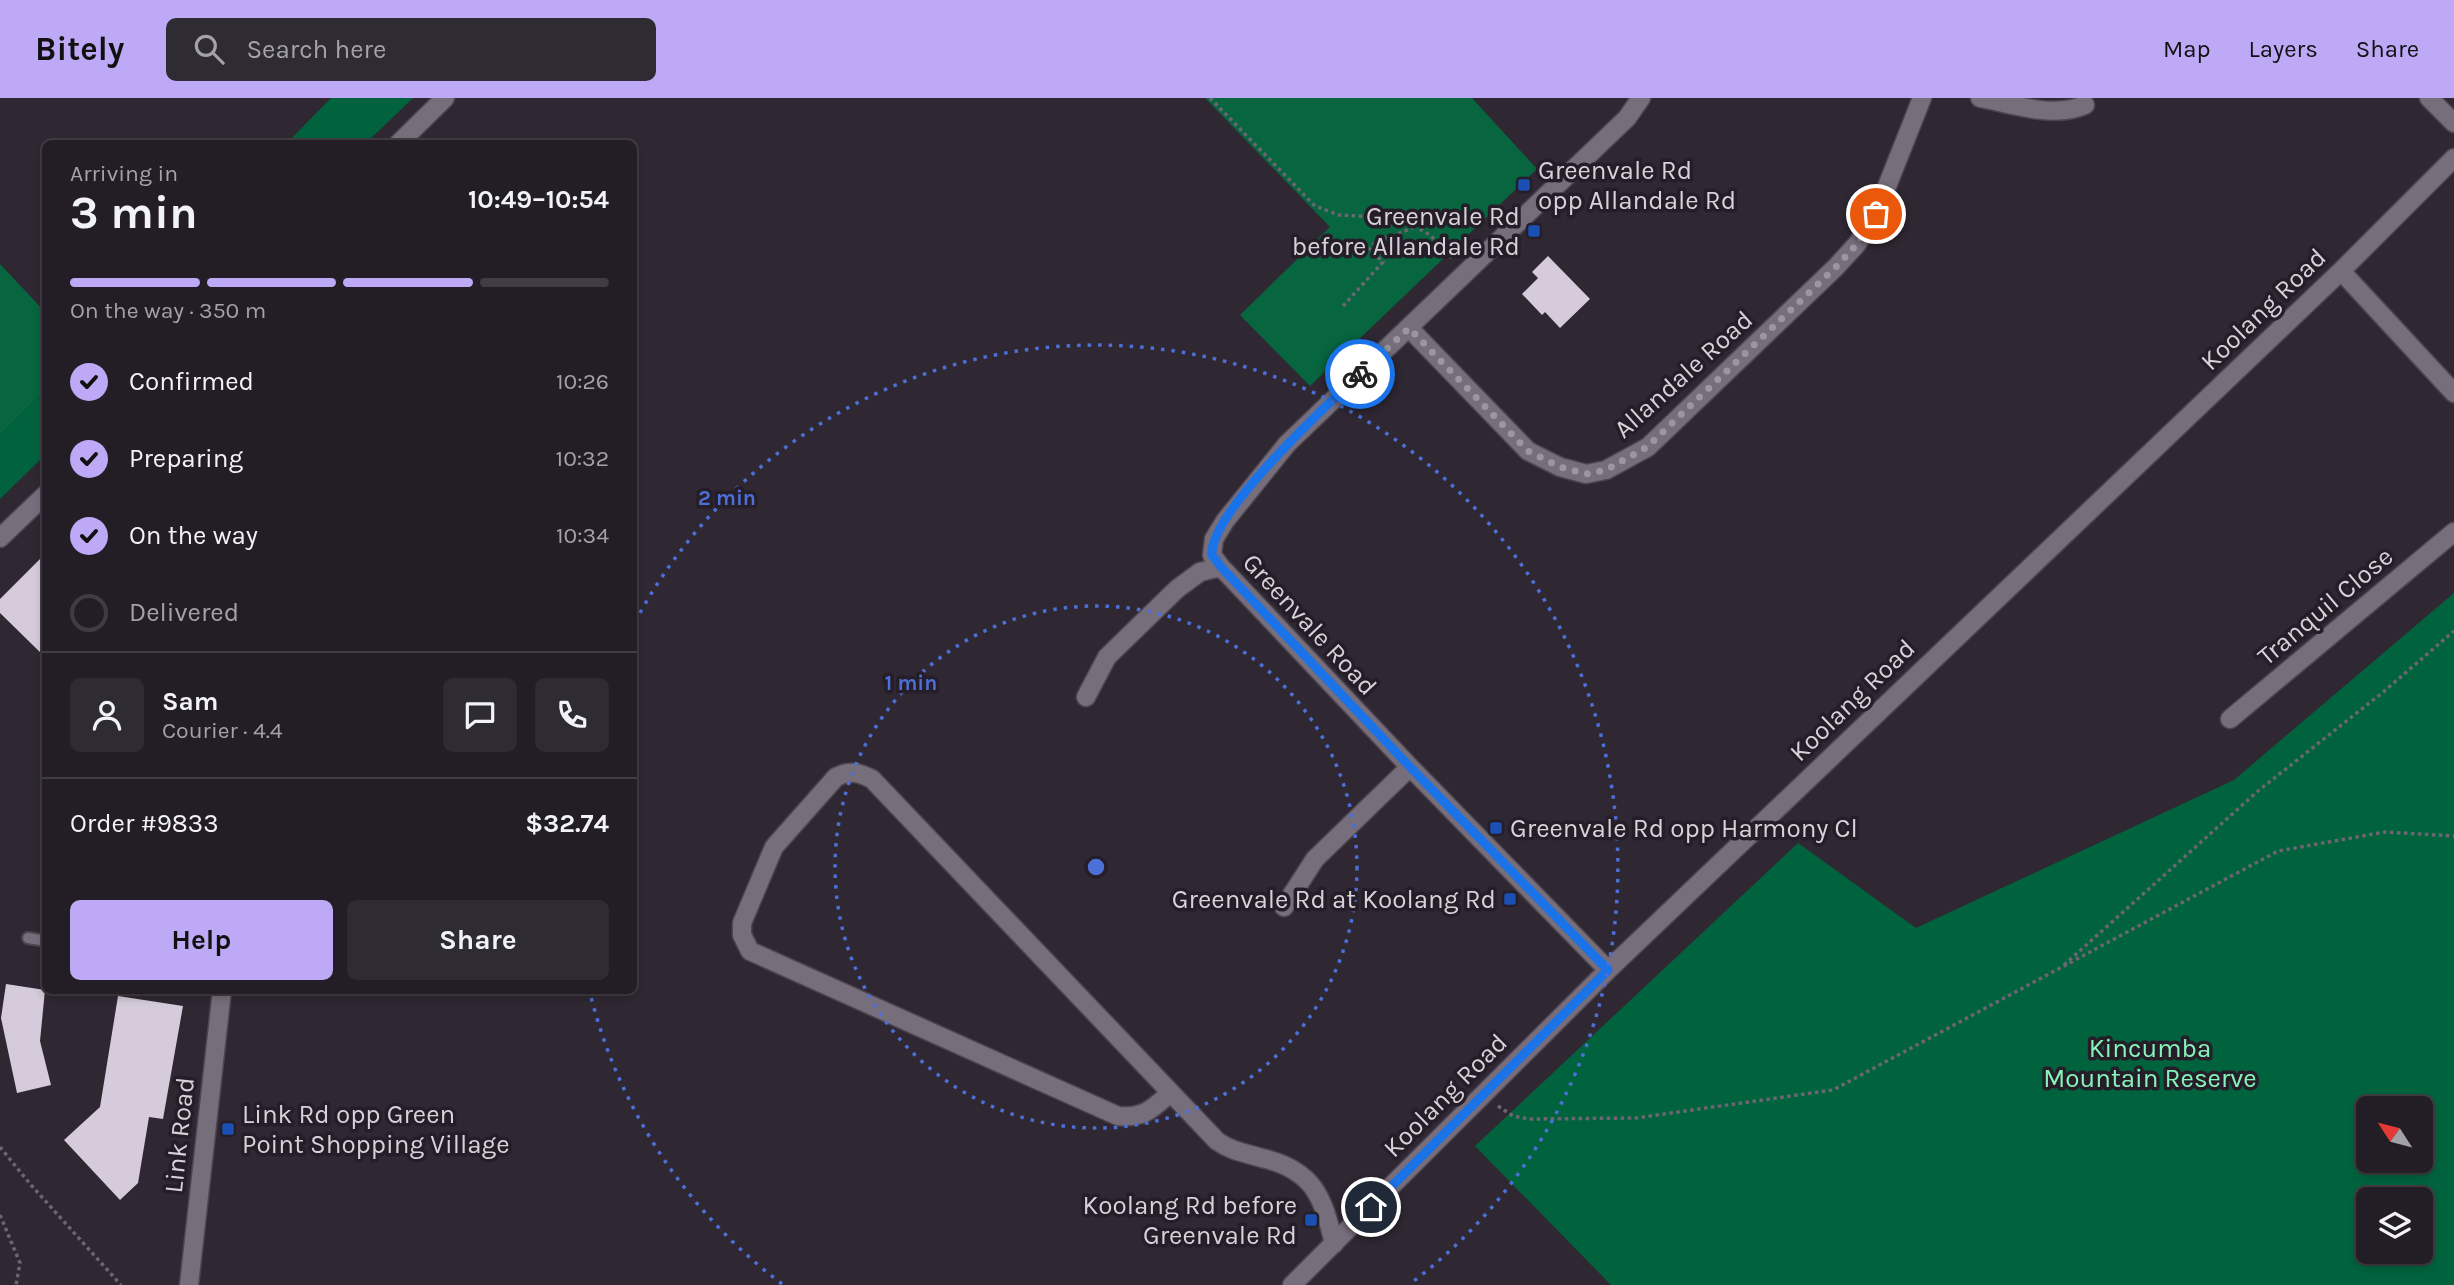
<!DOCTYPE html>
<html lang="en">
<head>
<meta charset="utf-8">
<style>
	:root { --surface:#231e26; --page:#2f2b32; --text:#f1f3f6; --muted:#a3a2a7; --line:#403c43; --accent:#bda9f5 }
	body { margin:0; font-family:Karla,sans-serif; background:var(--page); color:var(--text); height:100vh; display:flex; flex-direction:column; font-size:26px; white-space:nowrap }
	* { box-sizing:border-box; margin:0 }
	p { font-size:23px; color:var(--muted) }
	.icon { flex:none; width:38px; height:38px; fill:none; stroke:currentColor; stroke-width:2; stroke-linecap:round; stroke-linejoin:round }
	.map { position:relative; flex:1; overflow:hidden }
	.side { position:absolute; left:42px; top:42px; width:595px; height:854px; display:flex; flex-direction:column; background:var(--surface); border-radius:10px; box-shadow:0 4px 10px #0003,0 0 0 2px var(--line) }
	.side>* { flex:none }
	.needle { width:46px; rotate:306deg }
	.controls { position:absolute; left:2356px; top:998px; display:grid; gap:14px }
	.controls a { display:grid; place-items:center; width:77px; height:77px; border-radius:10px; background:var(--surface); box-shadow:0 4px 10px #0003,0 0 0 2px var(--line); font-size:35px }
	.pin { position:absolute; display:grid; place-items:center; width:60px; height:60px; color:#fff; margin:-30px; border:4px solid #fff; border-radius:50%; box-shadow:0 2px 7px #0007 }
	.courier { position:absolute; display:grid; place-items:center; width:70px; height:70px; margin:-35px; border:5px solid #1a73e8; border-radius:50%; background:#fff; color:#222; box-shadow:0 2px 9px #0007 }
	.overview em { font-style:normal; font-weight:700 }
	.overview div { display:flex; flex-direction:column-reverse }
	.overview { display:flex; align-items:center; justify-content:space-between; height:119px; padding:0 28px }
	h1 { font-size:46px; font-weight:700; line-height:52px }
	.bar { display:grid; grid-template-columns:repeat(4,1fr); gap:10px 7px; align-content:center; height:84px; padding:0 28px }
	.bar i { height:9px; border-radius:5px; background:var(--line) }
	.bar .on { background:var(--accent) }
	.bar p { grid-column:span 4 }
	.line { display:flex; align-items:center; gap:18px; padding:0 28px; border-top:2px solid var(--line) }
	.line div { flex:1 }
	.round { display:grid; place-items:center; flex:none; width:74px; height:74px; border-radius:10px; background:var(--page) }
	ol { padding:0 28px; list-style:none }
	li { display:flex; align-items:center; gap:21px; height:77px }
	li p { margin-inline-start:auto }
	li .icon { padding:7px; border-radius:50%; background:var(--accent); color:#111; stroke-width:4 }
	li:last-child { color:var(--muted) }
	li i { width:38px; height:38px; border:4px solid var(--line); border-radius:50% }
	.primary-button { display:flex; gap:14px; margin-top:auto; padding:14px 28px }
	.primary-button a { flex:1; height:80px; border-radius:10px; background:var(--accent); color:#111; font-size:28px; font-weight:700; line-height:80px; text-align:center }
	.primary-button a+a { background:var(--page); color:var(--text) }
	header { display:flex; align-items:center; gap:42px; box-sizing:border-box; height:98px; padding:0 35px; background:var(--accent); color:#111 }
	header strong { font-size:33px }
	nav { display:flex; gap:38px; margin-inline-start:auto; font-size:24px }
	.search { width:490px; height:63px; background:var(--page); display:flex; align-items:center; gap:18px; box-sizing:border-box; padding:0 24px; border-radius:10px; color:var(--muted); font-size:26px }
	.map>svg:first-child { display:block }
</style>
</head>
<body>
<header>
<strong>Bitely</strong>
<div class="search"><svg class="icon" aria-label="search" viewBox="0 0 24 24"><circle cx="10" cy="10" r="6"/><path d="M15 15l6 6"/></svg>Search here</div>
<nav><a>Map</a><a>Layers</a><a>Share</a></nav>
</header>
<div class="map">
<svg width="2454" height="1187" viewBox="0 0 2454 1187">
	<rect width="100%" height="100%" fill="#2f2833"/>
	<!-- green -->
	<path fill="#07653f" d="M1205,0h267l65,71 -227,217 -70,-71 90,-88z
		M0,166l46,49 -1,77 -45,45z"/>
	<!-- forest -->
	<path fill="#01633e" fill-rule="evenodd" d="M331,0h82l-47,45h-79z
		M45,292v65l-45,44v-64z
		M2454,495v692h-843l-136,-139 323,-303 118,85 318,-148zM2368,1010h52v52h-52zM2368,1101h52v52h-52z"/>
	<!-- building -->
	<path fill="#d5cbda" d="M1548,158l42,43 -30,29 -15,-16 -3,3 -20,-21 16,-16 -6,-6z
		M46,455v105l-46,-45v-14z
		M6,886l39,6 -5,51 11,44 -34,8 -16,-75z
		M118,898l65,10 -20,113 -14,-2 -11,66 -18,17 -56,-60 36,-33z"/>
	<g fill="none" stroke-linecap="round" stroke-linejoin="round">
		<defs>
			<path id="lane" d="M28,840l18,3"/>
			<path id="street" d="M1980,0c33,6 72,21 105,7
				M2429,0l25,25
				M2341,173l113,122
				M1409,230l119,123 32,16 26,7 20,-4 42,-23 188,-180 21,-23 19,-30 46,-116
				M1086,599l21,-40 70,-68 23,-17 21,-5
				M2230,621l224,-187
				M1284,809l31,-48 95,-92
				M1608,872l-198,-203 -189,-200 -9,-12 2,-16 11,-18 62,-77 340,-326 14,-20
				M1170,995c-19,17 -26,25 -52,23l-368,-165 -8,-16v-12l32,-76 62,-70c14,-7 22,-5 36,2l345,362c14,10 28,12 45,17 51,12 61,38 72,86
				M1292,1187l316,-315 733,-699 113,-113"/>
			<path id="secondary" d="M398,46l47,-46
				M0,440l46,-44
				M189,1187l33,-295"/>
		</defs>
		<!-- lane casing -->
		<use href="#lane" stroke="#4d4650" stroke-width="14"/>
		<!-- street casing -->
		<use href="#street" stroke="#4d4650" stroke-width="21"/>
		<!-- secondary casing -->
		<use href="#secondary" stroke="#4d4650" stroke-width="21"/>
		<!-- path -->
		<path stroke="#6c6670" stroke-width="3.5" stroke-dasharray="3.5 3.5" stroke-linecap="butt" d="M1210,0l105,108 24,9 38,2 38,9 15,9 22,23
			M1343,208l40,-44 -14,-13 7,-7 37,-14
			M2064,867l194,-174 124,-98 72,-62
			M1498,1008l15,10 16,3 107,-1 197,-28 445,-239 107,-19 69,4
			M0,1049l31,38 90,100
			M0,1117l20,48 -4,22"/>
		<!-- lane -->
		<use href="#lane" stroke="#776e7b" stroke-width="10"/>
		<!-- street -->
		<use href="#street" stroke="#776e7b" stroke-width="18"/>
		<!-- secondary -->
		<use href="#secondary" stroke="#776e7b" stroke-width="18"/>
	</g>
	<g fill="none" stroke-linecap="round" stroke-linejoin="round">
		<!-- done -->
		<path stroke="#9c969f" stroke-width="7" stroke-dasharray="0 12.6" d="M1360,276l49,-46 119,123 32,16 26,7 20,-4 41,-23 189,-180 21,-23 19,-30"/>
		<!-- route -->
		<path stroke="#1a73e8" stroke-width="9" d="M1360,276c-33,31 -151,139 -148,181l9,12 189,200 198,203 -237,237"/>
	</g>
	<!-- distance rings -->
	<g fill="none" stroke="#4c6fd8" stroke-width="3.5" stroke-dasharray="3.5 7">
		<circle cx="1096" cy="769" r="261"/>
		<path d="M782 1186A522 522 0 0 1 590 895M635 524A522 522 0 1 1 1410 1186"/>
	</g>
	<!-- markers -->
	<g fill="#1a4fb4" stroke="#251e29" stroke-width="2.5">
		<rect x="1517" y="80" width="14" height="14" rx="3.5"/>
		<rect x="1527" y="126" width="14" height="14" rx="3.5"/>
		<rect x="1489" y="723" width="14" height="14" rx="3.5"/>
		<rect x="1503" y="794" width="14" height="14" rx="3.5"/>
		<rect x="221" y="1024" width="14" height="14" rx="3.5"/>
		<rect x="1304" y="1115" width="14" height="14" rx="3.5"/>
	</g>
	<g text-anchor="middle" stroke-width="7" stroke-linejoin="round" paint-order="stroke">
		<!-- poi labels -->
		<g font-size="26" fill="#d7d2d9" stroke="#251e29" text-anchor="start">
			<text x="1538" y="81">Greenvale Rd<tspan x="1538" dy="30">opp Allandale Rd</tspan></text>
			<text x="1520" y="127" text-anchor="end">Greenvale Rd<tspan x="1520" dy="30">before Allandale Rd</tspan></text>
			<text x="1510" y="739">Greenvale Rd opp Harmony Cl</text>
			<text x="1496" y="810" text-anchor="end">Greenvale Rd at Koolang Rd</text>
			<text x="242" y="1025">Link Rd opp Green<tspan x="242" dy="30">Point Shopping Village</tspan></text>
			<text x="1297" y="1116" text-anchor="end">Koolang Rd before<tspan x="1297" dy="30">Greenvale Rd</tspan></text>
		</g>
		<!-- street labels -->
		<g font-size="26" fill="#d7d2d9" stroke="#251e29">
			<text transform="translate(2263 211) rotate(-44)" y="9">Koolang Road</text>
			<text transform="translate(1683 276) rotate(-42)" y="9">Allandale Road</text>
			<text transform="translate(2325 508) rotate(-40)" y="9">Tranquil Close</text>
			<text transform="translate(1310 526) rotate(47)" y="9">Greenvale Road</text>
			<text transform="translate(1852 602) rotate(-44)" y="9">Koolang Road</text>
			<text transform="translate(1445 997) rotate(-45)" y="9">Koolang Road</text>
			<text transform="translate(179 1037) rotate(-84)" y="9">Link Road</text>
		</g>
		<!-- park labels -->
		<g font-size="26" fill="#86f4ba" stroke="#251e29">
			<text x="2150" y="959">Kincumba<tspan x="2150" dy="30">Mountain Reserve</tspan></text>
		</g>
	</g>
	<circle cx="1096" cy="769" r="10" fill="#4c6fd8" stroke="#251e29" stroke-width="3.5"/>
	<g font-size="21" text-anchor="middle" font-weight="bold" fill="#4c6fd8" stroke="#251e29" stroke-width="7" stroke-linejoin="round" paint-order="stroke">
		<text x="727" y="407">2 min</text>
		<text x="911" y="592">1 min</text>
	</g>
</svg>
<div class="controls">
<a><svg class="needle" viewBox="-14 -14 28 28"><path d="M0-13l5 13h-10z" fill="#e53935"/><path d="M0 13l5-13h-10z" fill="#a3a2a7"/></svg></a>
<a><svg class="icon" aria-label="layers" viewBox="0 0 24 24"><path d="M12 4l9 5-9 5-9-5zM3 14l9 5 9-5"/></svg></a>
</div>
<div class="pin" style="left:1876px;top:116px;background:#ea580c"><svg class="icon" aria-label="bag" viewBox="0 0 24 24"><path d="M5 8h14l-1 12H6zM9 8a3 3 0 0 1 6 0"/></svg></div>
<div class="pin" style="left:1371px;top:1109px;background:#1f2937"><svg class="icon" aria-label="home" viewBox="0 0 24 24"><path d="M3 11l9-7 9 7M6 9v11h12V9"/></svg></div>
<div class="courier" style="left:1360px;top:276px"><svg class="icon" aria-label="bike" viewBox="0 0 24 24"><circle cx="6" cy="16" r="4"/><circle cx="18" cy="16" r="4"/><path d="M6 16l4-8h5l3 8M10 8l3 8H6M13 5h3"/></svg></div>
<section class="side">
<div class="overview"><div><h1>3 min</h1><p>Arriving in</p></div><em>10:49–10:54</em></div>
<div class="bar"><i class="on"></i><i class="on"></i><i class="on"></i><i></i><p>On the way · 350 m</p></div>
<ol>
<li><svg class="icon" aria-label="check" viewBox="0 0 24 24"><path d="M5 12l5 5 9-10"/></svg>Confirmed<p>10:26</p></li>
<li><svg class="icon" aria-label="check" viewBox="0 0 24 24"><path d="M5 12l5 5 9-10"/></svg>Preparing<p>10:32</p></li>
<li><svg class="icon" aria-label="check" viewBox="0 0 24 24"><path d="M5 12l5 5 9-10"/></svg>On the way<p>10:34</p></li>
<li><i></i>Delivered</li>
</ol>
<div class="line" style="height:126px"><a class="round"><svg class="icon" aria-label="person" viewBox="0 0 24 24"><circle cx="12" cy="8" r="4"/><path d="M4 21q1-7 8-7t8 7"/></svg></a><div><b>Sam</b><p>Courier · 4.4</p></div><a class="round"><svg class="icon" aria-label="chat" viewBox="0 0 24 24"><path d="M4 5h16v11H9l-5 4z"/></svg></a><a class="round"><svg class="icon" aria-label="phone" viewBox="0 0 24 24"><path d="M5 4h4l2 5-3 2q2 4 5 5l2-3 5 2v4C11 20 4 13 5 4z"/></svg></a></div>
<div class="line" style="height:91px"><div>Order #9833</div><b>$32.74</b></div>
<div class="primary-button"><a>Help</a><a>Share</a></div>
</section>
</div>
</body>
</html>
